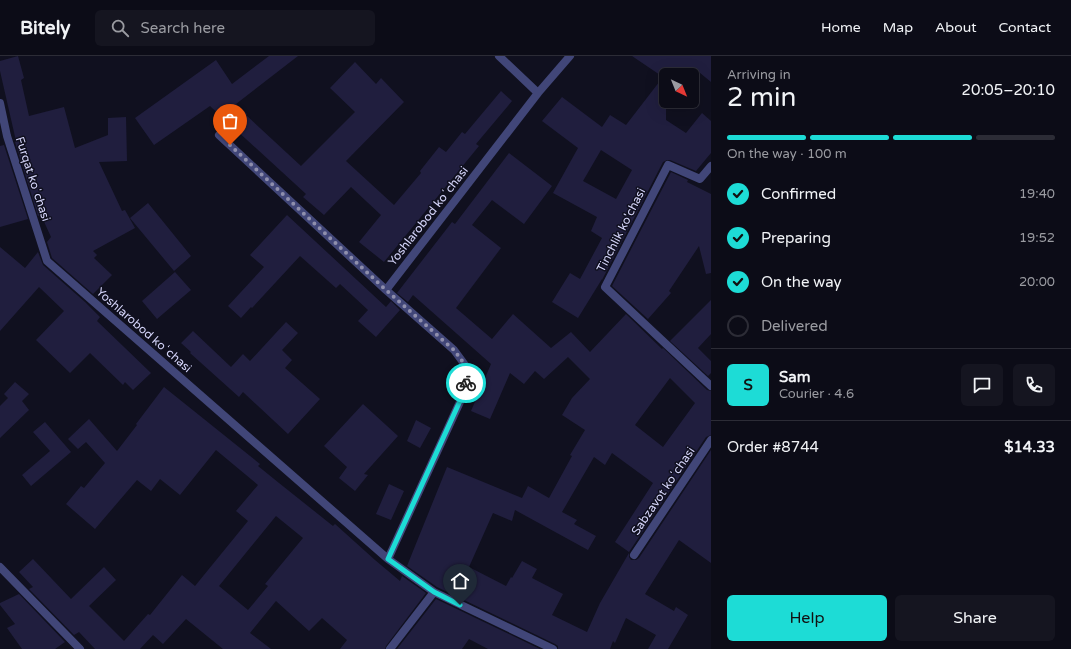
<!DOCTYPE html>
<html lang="en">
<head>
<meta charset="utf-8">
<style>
	:root { --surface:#0c0c17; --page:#151520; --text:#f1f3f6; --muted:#9a9ba1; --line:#2c2c36; --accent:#1ddcd6 }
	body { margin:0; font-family:"Varela Round",sans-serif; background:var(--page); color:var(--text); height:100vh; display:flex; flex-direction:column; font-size:15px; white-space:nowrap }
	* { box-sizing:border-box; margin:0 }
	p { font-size:13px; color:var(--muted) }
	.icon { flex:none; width:22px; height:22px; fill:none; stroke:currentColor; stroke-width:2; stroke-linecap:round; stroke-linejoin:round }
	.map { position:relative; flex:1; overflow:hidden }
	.sheet { display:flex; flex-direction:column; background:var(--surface); width:360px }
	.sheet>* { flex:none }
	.needle { width:26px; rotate:137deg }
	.tools { position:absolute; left:659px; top:12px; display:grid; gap:8px }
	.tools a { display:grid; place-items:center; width:40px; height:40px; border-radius:6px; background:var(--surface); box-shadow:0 4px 16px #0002,0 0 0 1px var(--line); font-size:20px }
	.pin { position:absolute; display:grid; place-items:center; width:34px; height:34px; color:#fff; margin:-41px -17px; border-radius:50% 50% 50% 0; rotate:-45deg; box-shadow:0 0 4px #0007 }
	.pin .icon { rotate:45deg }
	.courier { position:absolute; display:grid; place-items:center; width:40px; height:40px; margin:-20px; border:3px solid #1ddcd6; border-radius:50%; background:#fff; color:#222; box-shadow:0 1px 5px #0007 }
	.head em { font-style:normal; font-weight:600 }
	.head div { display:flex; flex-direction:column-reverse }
	.head { display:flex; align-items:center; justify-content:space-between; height:68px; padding:0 16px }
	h1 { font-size:26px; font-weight:600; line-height:30px }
	.bar { display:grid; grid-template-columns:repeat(4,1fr); gap:6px 4px; align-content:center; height:48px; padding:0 16px }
	.bar i { height:5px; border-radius:3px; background:var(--line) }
	.bar .active { background:var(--accent) }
	.bar p { grid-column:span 4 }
	.line { display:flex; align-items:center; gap:10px; padding:0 16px; border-top:1px solid var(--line) }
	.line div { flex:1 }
	.round { display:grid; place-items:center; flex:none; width:42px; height:42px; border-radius:6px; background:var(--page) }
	ol { padding:0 16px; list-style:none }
	li { display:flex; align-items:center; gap:12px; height:44px }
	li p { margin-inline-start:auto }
	li .icon { padding:4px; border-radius:50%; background:var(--accent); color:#111; stroke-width:4 }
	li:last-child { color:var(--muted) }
	li i { width:22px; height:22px; border:2px solid var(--line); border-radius:50% }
	.button { display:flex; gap:8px; margin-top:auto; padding:8px 16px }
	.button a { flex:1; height:46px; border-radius:6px; background:var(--accent); color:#111; font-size:16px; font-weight:600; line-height:46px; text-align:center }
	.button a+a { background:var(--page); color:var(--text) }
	header { display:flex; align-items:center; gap:24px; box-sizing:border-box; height:56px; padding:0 20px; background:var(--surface); border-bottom:1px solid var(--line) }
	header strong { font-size:19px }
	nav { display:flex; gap:22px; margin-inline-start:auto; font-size:14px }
	.search { width:280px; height:36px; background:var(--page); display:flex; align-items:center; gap:10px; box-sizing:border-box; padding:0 14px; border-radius:6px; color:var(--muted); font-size:15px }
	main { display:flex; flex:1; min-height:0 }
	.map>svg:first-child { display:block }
</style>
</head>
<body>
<header>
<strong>Bitely</strong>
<div class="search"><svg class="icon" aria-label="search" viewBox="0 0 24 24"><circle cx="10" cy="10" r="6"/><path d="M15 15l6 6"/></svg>Search here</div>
<nav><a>Home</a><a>Map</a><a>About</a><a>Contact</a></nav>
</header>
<main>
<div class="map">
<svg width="711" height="593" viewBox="0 0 711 593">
	<rect width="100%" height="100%" fill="#10101f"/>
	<!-- building -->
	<path fill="#201e3e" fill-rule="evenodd" d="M18,0l6,22 -3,2 8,36 35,-9 11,41 33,-13v-17l18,-1 1,44 -28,1 23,49 3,-1 10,18 -42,23 4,4 -3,3 18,17 -19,19 -41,-36 -5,-16 4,-5 -10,-22 -3,1 -23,-74 1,-1 -16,-70v-10z
		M269,0h29l-62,48 11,10 -1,1 55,51 54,-54 -25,-24 25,-26 21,22 5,-6 23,24 -58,59 48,44 27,-32 -1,-2 19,-24 7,5 16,-20 3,2 36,-43 11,10 -36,43 3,2 -95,116 -25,-20 22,-27 -30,-28 -27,28 -21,-18 3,-3 -96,-88 -56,39 -19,-27 81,-58 16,24z
		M632,0h79v26l-17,-14 -7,7h-21v26h1l-1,1v18l20,13 16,-20 9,8v32l-15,18 -26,-11h-3l-4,2 -61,118v-1l-24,39 -26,-16 18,-29 10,6 22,-41 -11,-7 6,-14 -44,-24 25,-45 -36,-27 20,-24 40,30 8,-12 16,10 37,-48zM601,94l31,20 -16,29 -33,-18z
		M4,89l24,74 -28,8v-81z
		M509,97l43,33 -28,38 -32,-24 -20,25 29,23 -45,60 36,31 21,-25 38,34 20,-16 19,20 36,-38 36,35 1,-1 44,42 4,1v44l-5,2 -77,115 -14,-10 38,-59 -41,-30 -7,12 -11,-8 -32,55 15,8 -3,4 22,12 -8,14 -73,-40 -3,11 -19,-8 -24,54 37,19 5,-9 1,1 10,-17 15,8 -5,9 31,16 -11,21 35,17 13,-29 29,-50v4l2,3h5l3,-2 72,-108v113l-32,-23 -34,54 29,17 2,-4 12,8 -20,34h-20l8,-14 -30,-17 -11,25 -2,-2 -3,8h-52v-3l-3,-2 -118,-57 -30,-21 40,-99 75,31 6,-12 21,12 23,-42 -2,-1 15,-25 -23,-15 10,-17 18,-19 -22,-22 -24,22 -9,-8 -11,13 -14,-11 -20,46 -19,-8 20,-47 -78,-69 -5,7 -11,-9 55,-71 3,2zM670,322l25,25 -32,44 -28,-22z
		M671,116l17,8 -1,2 24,12v79l-5,1 -7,-28 -30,45 2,2 -23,26 -36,-33z
		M148,147l43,53 -17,15 -44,-53z
		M287,159l99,92 5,-6 9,9 -24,27 -18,-16 10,-11 -28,-26 -4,4 -36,-32 -48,52 -1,-1 -10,11 -13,-12 36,-39 -14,-12z
		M0,191l25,21 13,-16 5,13 42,37 15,15 -3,4 54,52 -18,17 -8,-8 -2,3 -33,-32 -20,20 -34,-33 28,-29 -25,-24 -39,44z
		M175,216l16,18 -34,29 -15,-18z
		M711,244v34l-13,14 13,13v12l-3,3 -38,-35z
		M286,266l12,11 -16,17 10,10 -7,8 35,31 -32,35 -45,-42 -4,5 -49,-44 1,-1 -10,-9 12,-12 38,36 12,-13 7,7z
		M15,326l14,12 -7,7 7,9 -29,28v-32l8,-8 -4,-4z
		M164,331l96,77 -2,2 21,17 54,43 2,-2 40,36 25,21 2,-5 24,17 -40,53 -1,3h-45l7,-9 -25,-22 -13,13 -33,-30 -26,32 21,16h-48l-37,-30 -23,25 -10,-9 -13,14h-45l-16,-17 -5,3 -45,-46 4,-2 -14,-15 14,-13 38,40 33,-32 12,13 -27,26 35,35 24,-27 2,1 32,-40 13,11 53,-65 -12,-10 22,-26 -42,-35 -36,45 -20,-16 -9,12 -14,-11 -42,49 -29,-25 15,-18 3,2 21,-25 -19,-21 -8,7 -10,-10 21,-20 28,32 20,-26 -1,-1zM276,460l27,22 -38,46 3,2 -20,24 -29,-24z
		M363,348l35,32 -34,38 4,1 -13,16 -16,-13 8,-11 -23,-21z
		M416,364l15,8 -11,20 -13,-7z
		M45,366l26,30 -40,34 -9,-11 28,-24 -17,-19z
		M389,428l15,7 -13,29 -15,-6z
		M19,538l46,48 -10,7h-33l-15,-21 8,-4 -15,-19v-2z
		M436,543l104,50h-52l-19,-10 -7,10h-65z"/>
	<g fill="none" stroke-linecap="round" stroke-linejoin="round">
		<!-- street -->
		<path stroke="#414678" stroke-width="8" d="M499,0l39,37
			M0,47l7,33 40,125 341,298 46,33 -44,57
			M219,79l167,155
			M711,110l-11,13 -32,-14 -63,122 106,99
			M634,499l77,-115
			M388,503l77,-168 3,-22 -14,-19 -68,-60 152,-197 32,-37
			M0,511l80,82
			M434,536l119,57"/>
	</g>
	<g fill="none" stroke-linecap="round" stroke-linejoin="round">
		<!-- done -->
		<path stroke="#8f8fad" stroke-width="4" stroke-dasharray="0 7.2" d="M230,89l156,145 68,60 14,19 -2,14"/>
		<!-- route -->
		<path stroke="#1ddcd6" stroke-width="5" d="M460,549l-26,-13 -46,-33 77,-169 1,-7"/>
	</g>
	<g text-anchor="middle" stroke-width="3" stroke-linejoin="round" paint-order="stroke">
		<!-- street labels -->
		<g font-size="12" fill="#d4d4f9" stroke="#10101f">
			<text transform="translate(33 123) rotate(72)" y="4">Furqat koʻchasi</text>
			<text transform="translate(428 160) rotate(-52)" y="4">Yoshlarobod koʻchasi</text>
			<text transform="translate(621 174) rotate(-63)" y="4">Tinchlik ko'chasi</text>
			<text transform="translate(144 274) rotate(41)" y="4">Yoshlarobod koʻchasi</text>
			<text transform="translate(663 435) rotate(-56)" y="4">Sabzavot koʻchasi</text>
		</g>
	</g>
</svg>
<div class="tools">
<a><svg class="needle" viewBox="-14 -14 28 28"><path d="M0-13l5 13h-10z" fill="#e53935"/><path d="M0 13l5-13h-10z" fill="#9a9ba1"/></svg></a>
</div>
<div class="pin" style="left:230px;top:89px;background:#ea580c"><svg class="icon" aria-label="bag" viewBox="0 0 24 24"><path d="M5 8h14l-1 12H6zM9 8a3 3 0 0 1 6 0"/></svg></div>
<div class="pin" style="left:460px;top:549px;background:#1f2937"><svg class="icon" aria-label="home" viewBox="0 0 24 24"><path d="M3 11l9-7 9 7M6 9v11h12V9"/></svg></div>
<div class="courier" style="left:466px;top:327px"><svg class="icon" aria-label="bike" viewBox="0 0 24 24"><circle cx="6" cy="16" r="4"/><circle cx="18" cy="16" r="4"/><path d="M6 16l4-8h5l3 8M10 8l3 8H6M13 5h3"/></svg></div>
</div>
<section class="sheet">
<div class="head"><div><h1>2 min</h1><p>Arriving in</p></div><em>20:05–20:10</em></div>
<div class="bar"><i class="active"></i><i class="active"></i><i class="active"></i><i></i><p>On the way · 100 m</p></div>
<ol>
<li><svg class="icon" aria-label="check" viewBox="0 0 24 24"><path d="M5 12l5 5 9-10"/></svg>Confirmed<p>19:40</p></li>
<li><svg class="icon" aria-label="check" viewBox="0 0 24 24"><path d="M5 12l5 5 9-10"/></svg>Preparing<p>19:52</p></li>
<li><svg class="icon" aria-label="check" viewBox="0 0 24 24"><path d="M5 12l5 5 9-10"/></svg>On the way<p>20:00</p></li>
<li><i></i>Delivered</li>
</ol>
<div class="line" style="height:72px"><b class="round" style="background:var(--accent);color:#111">S</b><div><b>Sam</b><p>Courier · 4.6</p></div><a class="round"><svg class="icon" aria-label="chat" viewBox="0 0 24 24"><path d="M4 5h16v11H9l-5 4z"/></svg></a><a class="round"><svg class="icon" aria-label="phone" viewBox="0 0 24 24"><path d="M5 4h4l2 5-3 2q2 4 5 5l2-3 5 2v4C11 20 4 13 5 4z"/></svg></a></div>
<div class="line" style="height:52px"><div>Order #8744</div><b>$14.33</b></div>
<div class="button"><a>Help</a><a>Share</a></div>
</section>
</main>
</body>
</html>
